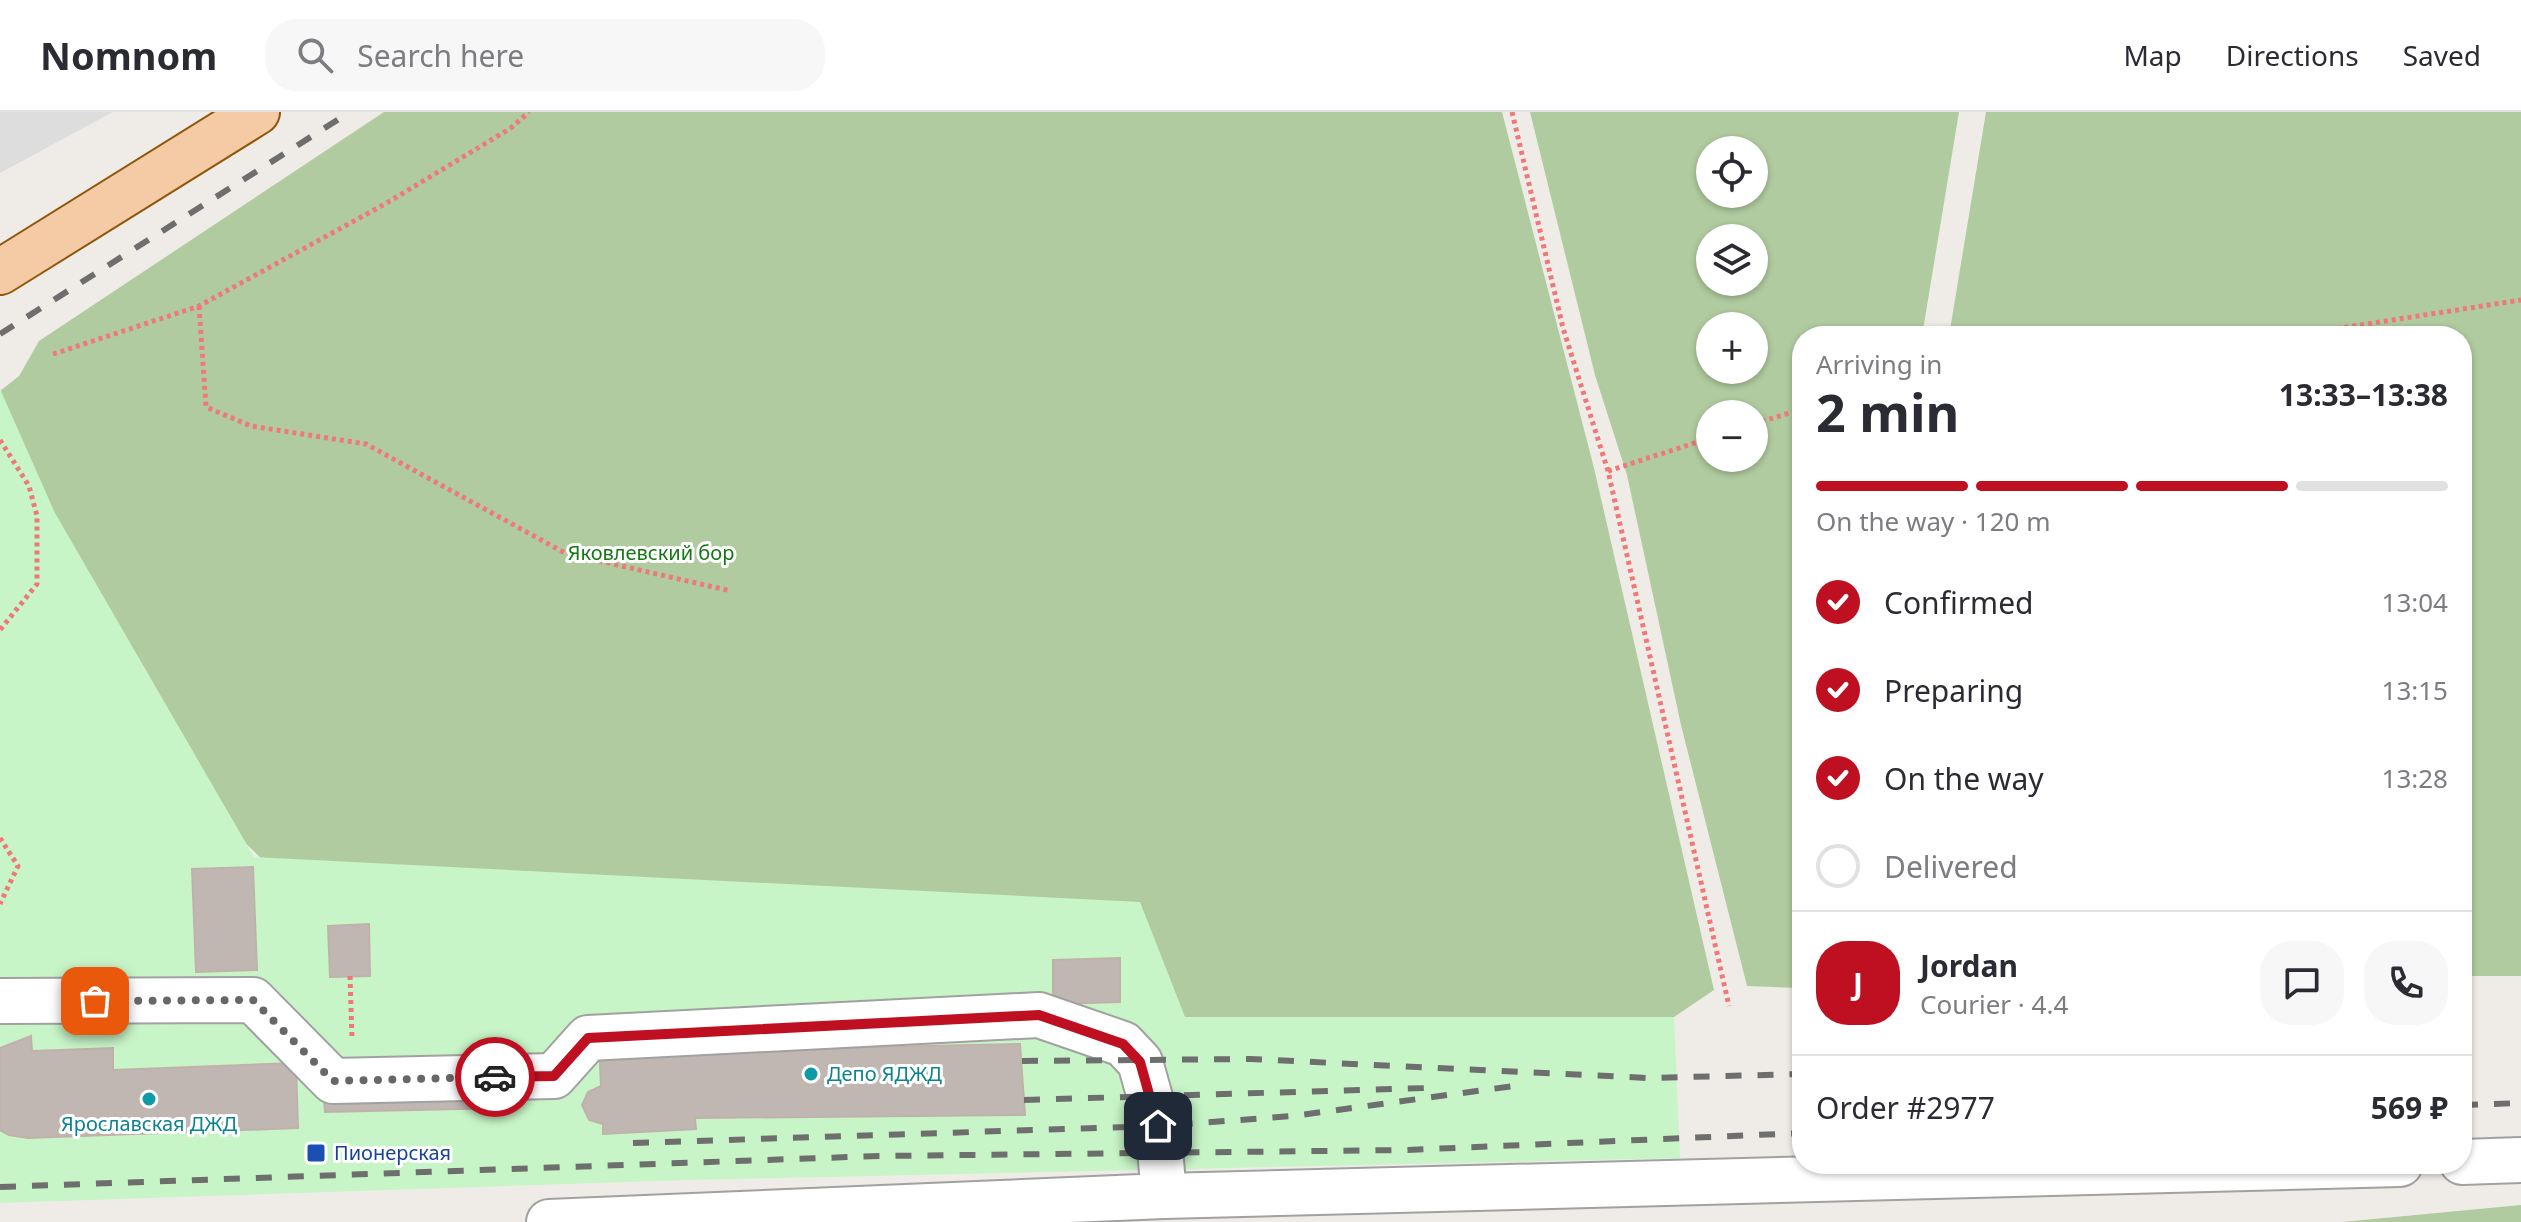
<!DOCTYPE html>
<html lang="en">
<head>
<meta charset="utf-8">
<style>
	:root { --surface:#fff; --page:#f7f7f7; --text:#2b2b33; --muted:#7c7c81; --line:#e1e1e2; --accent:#bf1021 }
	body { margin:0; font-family:"Noto Sans",sans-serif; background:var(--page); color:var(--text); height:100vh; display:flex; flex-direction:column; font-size:30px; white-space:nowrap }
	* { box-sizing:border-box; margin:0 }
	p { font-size:26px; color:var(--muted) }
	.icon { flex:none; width:44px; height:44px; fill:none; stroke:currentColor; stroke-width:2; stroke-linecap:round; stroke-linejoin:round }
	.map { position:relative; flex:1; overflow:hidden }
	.sheet { position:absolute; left:1792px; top:214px; width:680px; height:848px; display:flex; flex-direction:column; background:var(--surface); border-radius:32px; box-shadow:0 2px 6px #0004 }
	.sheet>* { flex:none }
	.tools { position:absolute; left:1696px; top:24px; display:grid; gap:16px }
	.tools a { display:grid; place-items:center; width:72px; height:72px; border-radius:50%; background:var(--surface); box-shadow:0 2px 6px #0004; font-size:40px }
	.pin { position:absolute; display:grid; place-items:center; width:68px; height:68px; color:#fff; margin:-34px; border-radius:16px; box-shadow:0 4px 12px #0006 }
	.courier { position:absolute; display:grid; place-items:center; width:80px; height:80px; margin:-40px; border:6px solid #bf1021; border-radius:50%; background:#fff; color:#222; box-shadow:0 2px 10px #0007 }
	.headline em { font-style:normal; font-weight:700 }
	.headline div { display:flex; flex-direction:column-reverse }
	.headline { display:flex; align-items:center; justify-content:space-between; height:136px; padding:0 24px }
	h1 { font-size:52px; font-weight:700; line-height:60px }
	.bar { display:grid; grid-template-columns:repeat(4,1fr); gap:12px 8px; align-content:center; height:96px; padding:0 24px }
	.bar i { height:10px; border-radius:6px; background:var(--line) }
	.bar .active { background:var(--accent) }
	.bar p { grid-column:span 4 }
	.line { display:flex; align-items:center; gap:20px; padding:0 24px; border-top:2px solid var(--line) }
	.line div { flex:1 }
	.round { display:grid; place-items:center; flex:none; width:84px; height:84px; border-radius:32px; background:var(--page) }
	ol { padding:0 24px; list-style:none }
	li { display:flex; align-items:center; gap:24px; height:88px }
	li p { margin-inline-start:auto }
	li .icon { padding:8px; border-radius:50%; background:var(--accent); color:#fff; stroke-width:4 }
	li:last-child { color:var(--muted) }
	li i { width:44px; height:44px; border:4px solid var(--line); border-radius:50% }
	header { display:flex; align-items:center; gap:48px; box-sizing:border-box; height:112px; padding:0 40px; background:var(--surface); border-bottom:2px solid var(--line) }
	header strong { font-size:38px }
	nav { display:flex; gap:44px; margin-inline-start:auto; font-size:28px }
	.search { width:560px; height:72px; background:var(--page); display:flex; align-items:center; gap:20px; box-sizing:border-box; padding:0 28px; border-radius:32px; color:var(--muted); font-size:30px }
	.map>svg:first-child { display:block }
</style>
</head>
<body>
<header>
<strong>Nomnom</strong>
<div class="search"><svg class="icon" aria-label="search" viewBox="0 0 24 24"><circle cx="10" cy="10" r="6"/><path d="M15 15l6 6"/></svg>Search here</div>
<nav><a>Map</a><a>Directions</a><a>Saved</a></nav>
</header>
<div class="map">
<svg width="2521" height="1110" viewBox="0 0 2521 1110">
	<rect width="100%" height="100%" fill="#efece7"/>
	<!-- residential -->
	<path fill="#dedddd" d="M0,0h113l-113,61z"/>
	<!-- forest -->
	<path fill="#b0cb9f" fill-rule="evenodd" d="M384,0h1118l92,356 120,522 -40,27h-489l-919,-154 -32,-31 -76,24 -158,-465 19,-15 20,-35z
		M1530,0h429l-37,224h-120l-3,652 -52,-2 -66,-261 -54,-250 -32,-100zM1710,38h44v44h-44zM1710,126h44v44h-44zM1754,214v44h-44v-44zM1710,302h44v44h-44z
		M1986,0h535v864h-59v-640h-513z
		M2521,1093v17h-179z"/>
	<!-- park -->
	<path fill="#c8f5c8" d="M0,277l55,124 199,344 886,45 45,115h489l6,141 -991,22 -689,23z"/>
	<!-- building -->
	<path fill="#c0b7b3" stroke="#c0b2aa" stroke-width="2" d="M253,755l4,103 -61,2 -4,-103z
		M369,812l1,52 -40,1 -2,-51z
		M1120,846v44l-67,2v-44z
		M31,924l1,15 81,-3v22l183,-7 2,65 -270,10 -19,-3 -9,-5v-82z
		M599,930l93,9 328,-7 5,71 -330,3 1,11 -93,5v-10l-14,-4 -7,-15 6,-13 13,-6z
		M505,984v12l-180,4 -1,-12z"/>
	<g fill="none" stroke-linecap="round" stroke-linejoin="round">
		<defs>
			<path id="minor" d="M0,889l253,-1 80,81 221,-5 34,-38 451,-23 84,29 17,18 18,64 6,70
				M2462,1050l59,-2
				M549,1110l615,-26 1236,-32"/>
			<path id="major" d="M0,160l257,-160"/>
		</defs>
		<!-- minor casing -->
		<use href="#minor" stroke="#a1a1a1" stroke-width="48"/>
		<!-- major casing -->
		<use href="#major" stroke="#8f570c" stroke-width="48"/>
		<!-- path -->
		<path stroke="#ef7978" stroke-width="5" stroke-dasharray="4 4" stroke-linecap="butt" d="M1512,0l51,216 45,143 121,535
			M199,194l7,101 45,19 115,18 199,109 166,38
			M2289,224l232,-36
			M53,242l146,-48 186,-102 126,-76 18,-16
			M1754,312l48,-15
			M0,328l29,46 8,30v68l-37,46
			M1608,359l102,-33
			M0,726l18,28 -18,38
			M350,864l2,63"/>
		<!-- minor -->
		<use href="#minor" stroke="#fff" stroke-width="44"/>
		<!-- major -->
		<use href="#major" stroke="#f5cba6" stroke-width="44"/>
		<!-- rail -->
		<path stroke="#6e6e6e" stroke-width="6" stroke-dasharray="16 16" stroke-linecap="butt" d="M0,222l350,-222
			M1022,949l228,-2 398,19 154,-4
			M1024,988l404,-12
			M2462,993l59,-2
			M633,1031l525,-17 135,-10 228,-31
			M0,1075l879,-31 528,-6 395,-17"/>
	</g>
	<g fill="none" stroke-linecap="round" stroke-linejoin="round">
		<!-- done -->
		<path stroke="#686766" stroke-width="8" stroke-dasharray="0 14.4" d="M95,889l158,-1 80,81 162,-4"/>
		<!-- route -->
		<path stroke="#bf1021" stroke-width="10" d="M495,965l59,-1 34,-38 451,-23 84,29 17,18 18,64"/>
	</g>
	<!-- markers -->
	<g fill="#0f9aa8" stroke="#fff" stroke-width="3">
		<circle cx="811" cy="962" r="8"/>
		<circle cx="149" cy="987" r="8"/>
	</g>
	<rect fill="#1a4fb4" stroke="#fff" stroke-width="3" x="306" y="1031" width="20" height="20" rx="4"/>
	<g text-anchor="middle" stroke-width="6" stroke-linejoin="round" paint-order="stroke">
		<!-- park labels -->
		<g font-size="20" fill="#167715" stroke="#fff">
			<text x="651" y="448">Яковлевский бор</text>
		</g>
		<!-- culture labels -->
		<g font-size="20" fill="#0d838f" stroke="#fff" text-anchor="start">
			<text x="827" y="969">Депо ЯДЖД</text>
			<text x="149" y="1019" text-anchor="middle">Ярославская ДЖД</text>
		</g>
		<!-- transit labels -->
		<g font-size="20" fill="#164399" stroke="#fff" text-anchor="start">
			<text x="334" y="1048">Пионерская</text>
		</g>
	</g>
</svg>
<div class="tools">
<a><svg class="icon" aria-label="locate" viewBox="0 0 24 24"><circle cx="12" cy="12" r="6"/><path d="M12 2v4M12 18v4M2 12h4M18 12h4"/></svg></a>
<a><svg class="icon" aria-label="layers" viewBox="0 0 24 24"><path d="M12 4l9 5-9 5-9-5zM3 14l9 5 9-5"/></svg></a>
<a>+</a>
<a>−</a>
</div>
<div class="pin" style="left:95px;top:889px;background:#ea580c"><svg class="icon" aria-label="bag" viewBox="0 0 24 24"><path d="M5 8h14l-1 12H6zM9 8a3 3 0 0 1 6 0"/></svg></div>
<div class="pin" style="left:1158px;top:1014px;background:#1f2937"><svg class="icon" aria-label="home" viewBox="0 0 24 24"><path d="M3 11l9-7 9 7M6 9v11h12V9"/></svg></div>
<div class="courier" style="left:495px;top:965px"><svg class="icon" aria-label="car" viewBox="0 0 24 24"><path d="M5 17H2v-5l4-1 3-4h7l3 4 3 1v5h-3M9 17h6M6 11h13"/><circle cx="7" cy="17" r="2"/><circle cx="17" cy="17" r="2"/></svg></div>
<section class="sheet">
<div class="headline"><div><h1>2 min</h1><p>Arriving in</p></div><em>13:33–13:38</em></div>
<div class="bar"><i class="active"></i><i class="active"></i><i class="active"></i><i></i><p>On the way · 120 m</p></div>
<ol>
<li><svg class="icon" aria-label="check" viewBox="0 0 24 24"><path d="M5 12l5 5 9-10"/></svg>Confirmed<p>13:04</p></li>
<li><svg class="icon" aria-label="check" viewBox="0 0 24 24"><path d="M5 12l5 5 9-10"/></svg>Preparing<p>13:15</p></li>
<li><svg class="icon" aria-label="check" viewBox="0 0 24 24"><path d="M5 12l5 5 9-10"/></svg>On the way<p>13:28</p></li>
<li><i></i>Delivered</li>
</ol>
<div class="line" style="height:144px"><b class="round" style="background:var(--accent);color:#fff">J</b><div><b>Jordan</b><p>Courier · 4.4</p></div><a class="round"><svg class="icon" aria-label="chat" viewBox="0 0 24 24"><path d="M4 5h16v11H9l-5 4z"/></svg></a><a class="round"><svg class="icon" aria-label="phone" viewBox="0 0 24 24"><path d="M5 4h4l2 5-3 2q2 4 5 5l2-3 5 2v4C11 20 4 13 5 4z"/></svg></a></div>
<div class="line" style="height:104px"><div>Order #2977</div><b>569 ₽</b></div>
</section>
</div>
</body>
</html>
